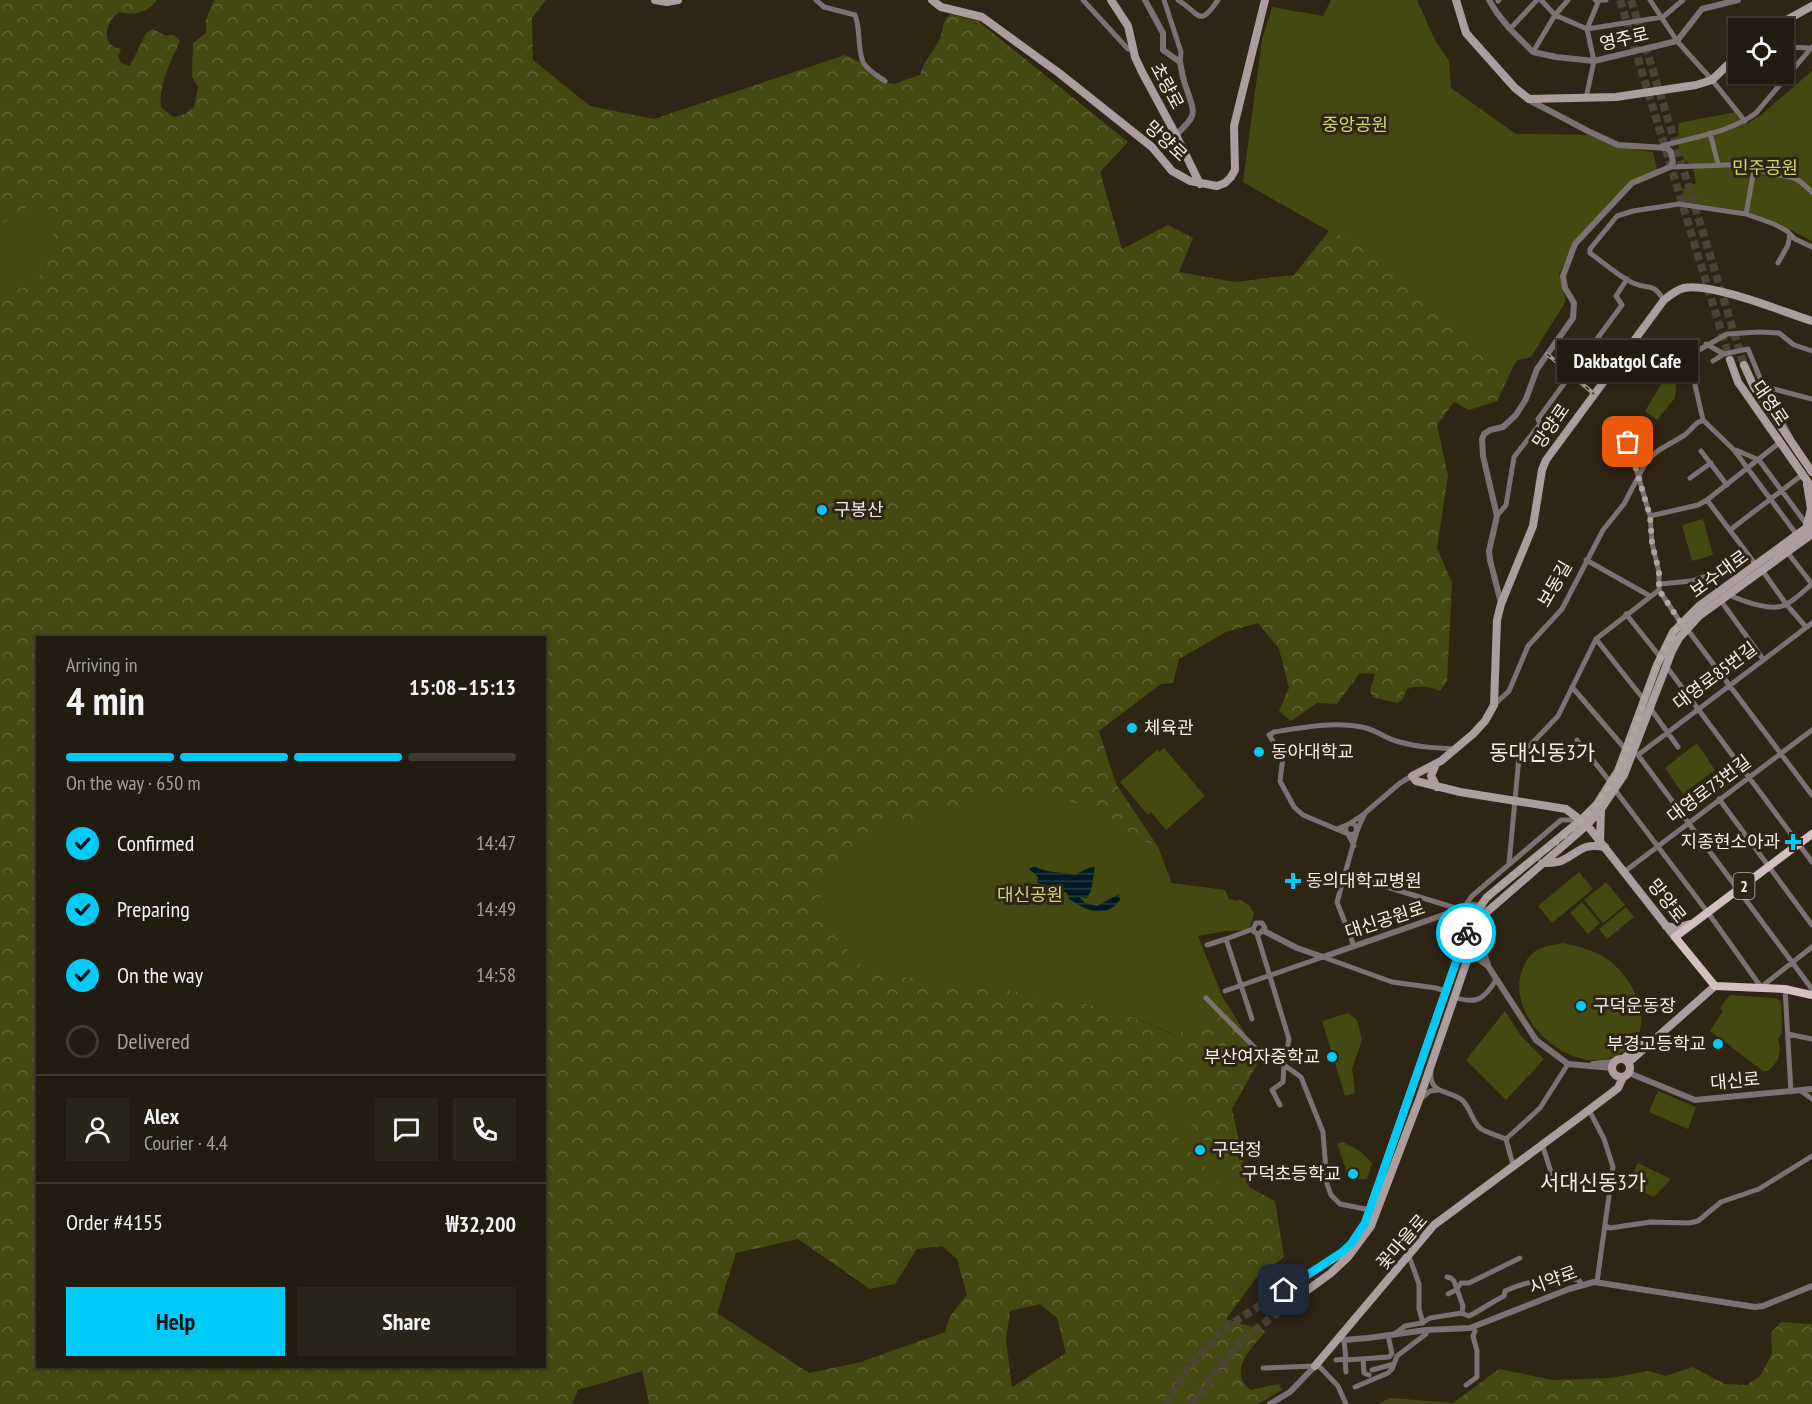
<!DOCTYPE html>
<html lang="en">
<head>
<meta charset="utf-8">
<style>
	:root { --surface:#221c10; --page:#2a2519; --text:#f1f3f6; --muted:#a2a19f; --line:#3f3a30; --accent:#00cbf8 }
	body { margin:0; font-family:"PT Sans Narrow","Noto Sans KR",sans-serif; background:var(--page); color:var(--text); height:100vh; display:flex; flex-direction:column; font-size:22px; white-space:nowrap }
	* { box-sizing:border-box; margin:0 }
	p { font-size:20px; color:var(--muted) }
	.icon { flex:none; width:33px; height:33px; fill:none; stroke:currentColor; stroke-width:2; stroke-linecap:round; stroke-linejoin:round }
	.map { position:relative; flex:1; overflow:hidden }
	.panel { position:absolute; left:36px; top:636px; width:510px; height:732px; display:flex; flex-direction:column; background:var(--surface); border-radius:0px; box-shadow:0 2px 4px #0004,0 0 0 2px var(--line) }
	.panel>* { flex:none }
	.buttons { position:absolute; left:1728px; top:18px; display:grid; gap:12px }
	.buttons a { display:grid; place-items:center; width:66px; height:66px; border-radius:0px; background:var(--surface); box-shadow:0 2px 4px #0004,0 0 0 2px var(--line); font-size:30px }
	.pin { position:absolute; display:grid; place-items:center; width:51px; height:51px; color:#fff; margin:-26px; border-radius:12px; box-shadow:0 3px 9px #0006 }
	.courier { position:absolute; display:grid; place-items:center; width:60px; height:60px; margin:-30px; border:4px solid #00cbf8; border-radius:50%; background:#fff; color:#222; box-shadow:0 2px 8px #0007 }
	.bubble { position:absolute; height:42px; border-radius:0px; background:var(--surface); box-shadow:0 2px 4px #0004,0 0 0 2px var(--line); font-size:20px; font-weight:700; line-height:42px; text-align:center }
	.overview em { font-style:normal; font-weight:700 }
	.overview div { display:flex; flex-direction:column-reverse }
	.overview { display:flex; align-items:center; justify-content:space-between; height:102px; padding:0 30px }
	h1 { font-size:39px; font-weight:700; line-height:45px }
	.bar { display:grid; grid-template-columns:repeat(4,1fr); gap:9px 6px; align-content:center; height:72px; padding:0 30px }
	.bar i { height:8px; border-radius:4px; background:var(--line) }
	.bar .selected { background:var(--accent) }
	.bar p { grid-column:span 4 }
	.line { display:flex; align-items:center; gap:15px; padding:0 30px; border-top:2px solid var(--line) }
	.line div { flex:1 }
	.round { display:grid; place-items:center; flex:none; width:63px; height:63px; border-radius:0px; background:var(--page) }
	ol { padding:0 30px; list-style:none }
	li { display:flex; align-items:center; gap:18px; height:66px }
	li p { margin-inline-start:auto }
	li .icon { padding:6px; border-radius:50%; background:var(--accent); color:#111; stroke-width:4 }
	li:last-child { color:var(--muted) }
	li i { width:33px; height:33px; border:3px solid var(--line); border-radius:50% }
	.button { display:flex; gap:12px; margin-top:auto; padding:12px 30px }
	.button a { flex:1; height:69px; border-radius:0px; background:var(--accent); color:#111; font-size:24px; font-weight:700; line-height:69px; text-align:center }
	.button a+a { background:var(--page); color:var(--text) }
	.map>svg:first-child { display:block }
</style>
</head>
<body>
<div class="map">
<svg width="1812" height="1404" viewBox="0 0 1812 1404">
	<defs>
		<pattern id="forest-crowns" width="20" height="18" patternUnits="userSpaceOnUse" patternTransform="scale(1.5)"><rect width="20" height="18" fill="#444911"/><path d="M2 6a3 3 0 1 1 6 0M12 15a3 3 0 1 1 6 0" fill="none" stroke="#606434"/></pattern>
		<pattern id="water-rules" width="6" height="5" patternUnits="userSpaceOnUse" patternTransform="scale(1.5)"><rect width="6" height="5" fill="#001b21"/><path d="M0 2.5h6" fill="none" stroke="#263c41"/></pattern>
	</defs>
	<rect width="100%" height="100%" fill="#2e2515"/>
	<!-- forest -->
	<path fill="url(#forest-crowns)" fill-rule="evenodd" d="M0,0h157c-9,12 -22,16 -37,12 -15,8 -20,34 1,37l-3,7 3,7 9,3 16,-33 7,-4 11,6h10l6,6c-9,20 -22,45 -19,66l12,10 12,-3 9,-7 4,-20 -6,-11 1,-33 13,-10v-13l8,-20h332l-14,18 1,42 57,46 64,13 191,-64 19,9 20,18 10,2 26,-9c4,-16 15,-24 21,-39 3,-11 1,-13 9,-22l28,7 150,121 -28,30 22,77 46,-24 25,13 -14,34 56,10 59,-7 35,-44 -86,-49 264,-48 81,1 30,12 28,4 -20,28 -71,81 -2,54 -39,51 -17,36 -28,9 -15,-8 -17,23 11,51 -11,72 15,35 -5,98 -7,10c-13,-5 -20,-6 -33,-2l-5,11 -5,3 -24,-6 -3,-6 5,-17 -15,-1 -23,31 -20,-1 -26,18 -12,-10 10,-23 -10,-39 -21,-26 -32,9 -47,27 -6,24 -12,1 -62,47 17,53 42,63 -46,-17 -36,-27 -29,193 67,13 60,26 57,-25 29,49 -28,50 17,78 26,14 9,56 -28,21 -30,41 40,12c-13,15 -40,41 -15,59l28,-6 3,6 -24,14h-609l-7,-33 -64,19 -6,14h-572zM38,638h506v728h-506zM798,1239l72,50 25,-5 22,-35 25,-3 15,13 10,36 -17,21 -5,16 -84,30 -52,11 -92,-60 19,-60zM1040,1304l17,14 9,35 -54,34 -6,-47 4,-29z
		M1781,1322l31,2v80h-434l12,-6 63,5 46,-34 53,11 59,-2 37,-7 18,5 26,-9 33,17 22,1 13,-9 12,-22 -1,-21z"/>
	<!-- park -->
	<path fill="#444911" d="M1331,0h86l18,40 14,21 2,27 65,46 72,1 30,12 35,5 4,18 -15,6 -69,68 -14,30 7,27 -35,56 -25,6 -129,-111 -53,-24 -81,-46 19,-142 10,-33 51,9z
		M1812,71v170l-36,-19 -31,-11 -60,-9 -3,-13 14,-6 -3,-16c-17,-12 -16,-24 -14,-44l57,-11 11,12 14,-9z
		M40,198l17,21 -14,52 -12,15 -30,7 -1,4v-72z
		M1670,370l7,5 -2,23 -18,22 -12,-9z
		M1703,519l10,36 -21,6 -10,-36z
		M1697,743l18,27 -32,24 -18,-26z
		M1164,748l41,48 -39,34 -15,-18 -3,3 -28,-33 37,-32 2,2z
		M1000,793l76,10 36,27 46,17 14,36 53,7 4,9 9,2 1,-2 11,7 4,8 -5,16 -22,1 -29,5 25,62 8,12 -56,25 -61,-26 -67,-13 -180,-24 -50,-56 8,-44 58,-44z
		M1579,872l14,17 -41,34 -14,-17z
		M1606,882l19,23 -22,18 -19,-23z
		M1582,902l18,21 -12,11 -18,-21z
		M1626,907l8,10 -27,22 -8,-10z
		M1563,943c15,3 30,7 43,15 34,24 57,83 4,100 -45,15 -107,-45 -87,-90 3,-8 7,-14 14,-18 8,-4 17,-5 26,-7z
		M1730,995l44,3 7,3 1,32 -4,6c4,14 1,22 -10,32h-5l-53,-40 13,-20 -3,-3z
		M1505,1011l16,25 23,23 -38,41 -40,-40z
		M1348,1013l9,7 5,20 -10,29 3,24 -10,3 -23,-75z
		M1658,1091l38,16 -8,22 -39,-17z
		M1173,1101l61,78 -11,8 -62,-66 -2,-10z
		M1343,1142l17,9 12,12 -5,16 -17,1 -13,-36z
		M1638,1163l33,16 -17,18 -26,-12z"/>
	<!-- water -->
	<path fill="url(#water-rules)" d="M1035,866c11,8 26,5 39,9l17,-8h4l-4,24 -4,7 -8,-1 6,6 12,3 22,-12 1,6c-15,20 -34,10 -51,-1l-2,-6 -7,-3 -2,-3 -21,-4 1,-6 -9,-8z"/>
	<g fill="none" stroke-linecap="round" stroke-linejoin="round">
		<!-- secondary-tunnel -->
		<path stroke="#4c4334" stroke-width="8" stroke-dasharray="8 4" stroke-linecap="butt" d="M1620,0l110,360
			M1631,0l113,365
			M1165,1404l21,-33 36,-41 62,-40
			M1192,1404l47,-61 52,-41"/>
		<!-- minor -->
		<path stroke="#7d7273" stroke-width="5" d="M816,0l8,7 31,8c6,15 2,32 8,47 4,8 15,14 22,19
			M1083,0l45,49h6
			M1164,0l17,52 -1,10
			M1178,0c22,13 20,29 40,0
			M1541,0l14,15 32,14 76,-12 20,-17
			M1595,0h11
			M1650,0l27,41 35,39 33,41
			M1498,1l1,-1
			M1510,29l27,-29
			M1784,47l27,1
			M1533,52l22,-37 13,-15
			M1586,98l8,-37 -7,-32 12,-29
			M1710,133l8,31
			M1662,146c31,-9 67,-13 94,-33l56,-66
			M1670,167l85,-3c10,14 27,9 41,15 6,3 11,9 16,13
			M1746,214l9,-50
			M1778,263l10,-18 2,-11
			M1664,300c-13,-19 -13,-9 -31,-17 -15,-7 -29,-20 -43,-30v-4l27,-33 16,-5 46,-7 67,10 28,10 13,7 8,8 17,8
			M1706,344l18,10
			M1713,361l11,-7 24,-5 17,41 26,48
			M1765,390l9,-1 38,10
			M1607,433c4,-8 7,-11 15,-12l28,95 2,27 7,29v18l22,33
			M1736,450l23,10 48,65
			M1701,451l26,34
			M1690,478l21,-15
			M1707,500l49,65
			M1497,516l9,-11 8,-48 26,-33 -2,-5 84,-114 -6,-9 11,-17
			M1650,516l48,-11 9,-5 72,-57
			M1730,530l72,-55
			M1797,535l-63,-85 -31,-30 -13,-57 2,-9 35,-20 32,-2 20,1 15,12 18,6
			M1787,552l25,32
			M1586,560l64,36
			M1762,570l24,34 20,23
			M1660,584l31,-3 24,-8 3,18
			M1729,595c14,6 41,17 56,10 10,-5 19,-14 27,-21
			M1721,601l42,58
			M1626,614l35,44
			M1687,629l125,166
			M1596,639l49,62
			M1666,666l146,196
			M1572,687l55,64
			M1494,705l15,-14 19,-45 34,-37 41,-79 21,-26 23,-44 12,-10 26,-15 12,-12 6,-3
			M1650,708l28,39
			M1577,740l34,43
			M1638,755l174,234
			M1638,755l174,-132
			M1615,790l94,124 52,73 51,-40
			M1719,799l93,126
			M1345.5 829a5.5 5.5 0 1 1 11 0a5.5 5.5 0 1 1-11 0Z
			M1337,829l12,-5 15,-10
			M1354,846l-6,-12 -45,-19 -9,-8 -14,-26 3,-24 -14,-22 5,-3c31,-5 62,-11 92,-4 11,3 20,10 30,13 20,6 39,7 60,8
			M1509,864l10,-107 39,-41 38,-77 63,-49
			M1624,872l188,-142
			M1342,880h22l98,30 10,-14 89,-76h19
			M1257,934l32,105 -5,26 17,12 22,55 4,52 4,11 9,9 30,6
			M1226,939l27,-10 3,-6h6l3,5 -6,6 -5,-2 -1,-3
			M1207,945l19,-6 26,80
			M1354,946l-17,-44 20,-71 8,-18 35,-30 12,-7
			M1785,989l6,103
			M1225,991l98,-34 69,25 44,6 10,3
			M1454,997c23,8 30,2 42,-17
			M1206,998l60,61 18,6 -1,17 -11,8 8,15
			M1788,1034l24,5
			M1431,1071c-2,25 18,18 31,29 8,7 10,21 18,28 7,5 18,8 26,11
			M1801,1091l11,8
			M1419,1100l11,-9 8,-1
			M1589,1110l15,29 9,28 -16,115
			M1506,1139l34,-31 28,-44
			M1506,1139l7,26
			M1542,1144l10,31
			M1606,1226l4,2 41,-6 38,1 9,-2 23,-19 38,-13 53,-33
			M1409,1256l10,28v25l4,14
			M1448,1294l8,-4 5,-7h8l51,-25
			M1461,1313l8,3c12,-6 23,-14 35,-20l1,-5c22,-10 49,-15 74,-11l3,5
			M1396,1333l9,-7 17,-3 8,-5 32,-5 1,-7 -9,-25 -3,-3 -4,-1
			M1344,1340l2,20 43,-3 3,-3 -4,-19
			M1363,1359l1,14 5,2
			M1336,1360l9,-1 1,13
			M1317,1364l21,22 8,18
			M1263,1368l52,-2
			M1372,1370l22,-6
			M1466,1385l11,-8v-26l-4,-15 2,-5
			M1355,1387l33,-14 4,-4 5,-13 29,-22 1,-4"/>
		<!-- tertiary -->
		<path stroke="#7d7273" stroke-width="6" d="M1145,0l18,33v17l17,12c2,10 3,19 7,28 9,26 9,25 -11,45
			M1489,0l8,13 13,16 23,23 23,5 38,4 83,-20 25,-32 36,-9
			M1501,603l-11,-43 -1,-9 8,-35 -14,-60 -1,-17 2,-5 6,-4 13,-3 13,-12 10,-16 11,-30 36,-51 1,-15 -9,-15 -2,-12 12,-32 57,-61 38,-16 3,-5 -2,-10 -4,-4 -49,-3 -30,-14 -59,-31
			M1480,929l1,16 7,20
			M1264,931l33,17 26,9 149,-52 11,1
			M1459,953l18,5 11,8 48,74 32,24 44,4
			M1593,1064l21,-2
			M1629,1073l66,27 117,-11
			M1338,1338l6,2 24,-2 58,-8 44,-2 99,-39 25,-7 161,25 8,-1 49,-20
			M1270,1404l20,-12 25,-26"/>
		<!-- secondary -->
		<path stroke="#ae9d9e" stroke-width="8" d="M655,0l12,2 11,-2
			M932,0l9,7 41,10 77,56 93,74 20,24 18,10 27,5 8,-3 6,-6 4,-7 -1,-44 31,-126
			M1111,0l17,26 7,31 7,15 34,63 24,49
			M1456,0l10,33 49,55 14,11 87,-2 80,-12 16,-5 26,-25
			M1772,28l40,-22
			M1730,360l8,22 74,106
			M1744,365l10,22 58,85
			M1806,529l5,-20 -4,-25
			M1436,764l-5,12 6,11
			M1600,841l1,-31
			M1542,863c6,0 14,0 19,-2 20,-9 19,-18 44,-14
			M1666,926l10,2 14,-4
			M1675,937l-88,-112 -21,-16 -106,-17 -44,-11 -4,-5 29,-15 32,-27 12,-13 9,-16 3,-85 4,-16 32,-78 9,-56 4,-10 118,-160c6,-5 12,-10 20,-12 26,-6 100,24 128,33
			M1612 1068a9 9 0 1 1 18 0a9 9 0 1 1-18 0Z
			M1623,1059l22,-17
			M1629,1062l86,-76
			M1284,1290l58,-37 9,-9 14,-21 98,-281c6,-17 13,-31 24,-45l95,-78 15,-15 21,-33 39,-106 16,-33 26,-26 110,-80
			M1291,1302l40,-29 17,-16 23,-31 48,-126 61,-177 8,-12 99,-86 14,-16 23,-34 48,-124 7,-13 20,-22 113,-82
			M1315,1366l119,-141 155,-115 29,-22 5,-11"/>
		<!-- primary -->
		<path stroke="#d5bec0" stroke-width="8" d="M1812,834l-137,103 40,49 70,3 27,6"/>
		<defs>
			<path id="rail" d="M1547,354l23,19
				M1572,375l22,19"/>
		</defs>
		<!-- rail casing -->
		<use href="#rail" stroke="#a29b8e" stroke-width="4"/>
		<!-- rail -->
		<use href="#rail" stroke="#2e2515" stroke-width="1.5" stroke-dasharray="4.5" stroke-linecap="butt"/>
		<!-- secondary-bridge -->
		<path stroke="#ae9d9e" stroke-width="8" d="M1777,555l26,-19 9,-14"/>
	</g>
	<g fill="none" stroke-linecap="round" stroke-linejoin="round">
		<!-- done -->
		<path stroke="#afa89c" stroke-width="6" stroke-dasharray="0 10.8" d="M1466,933c23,-59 94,-81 131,-130 27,-34 38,-75 52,-116 8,-22 16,-46 32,-64l-22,-33v-18l-7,-29 -2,-27 -22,-74"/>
		<!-- route -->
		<path stroke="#00cbf8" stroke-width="8" d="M1284,1290l58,-38 9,-8 14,-21 101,-290"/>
	</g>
	<!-- markers -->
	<g fill="#00cbf8" stroke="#2e2515" stroke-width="2">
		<circle cx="822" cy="510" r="6"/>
		<circle cx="1132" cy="728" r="6"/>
		<circle cx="1259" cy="752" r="6"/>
		<path d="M1790 833h6v6h6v6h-6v6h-6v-6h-6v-6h6z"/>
		<path d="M1290 872h6v6h6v6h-6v6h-6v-6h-6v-6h6z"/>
		<circle cx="1581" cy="1006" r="6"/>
		<circle cx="1718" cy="1044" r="6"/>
		<circle cx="1332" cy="1057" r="6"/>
		<circle cx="1200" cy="1150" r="6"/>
		<circle cx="1353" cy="1174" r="6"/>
	</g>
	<g text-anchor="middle" stroke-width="6" stroke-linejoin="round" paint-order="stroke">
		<!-- shield labels -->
		<rect fill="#2e2515" stroke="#b9b2a6" stroke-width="1.5" x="1733.5" y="873" width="21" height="26" rx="4.5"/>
		<g font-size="16" font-weight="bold" fill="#f4eee4">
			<text x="1744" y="892">2</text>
		</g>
		<!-- street labels -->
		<g font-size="18" fill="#f4eee4" stroke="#2e2515">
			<text transform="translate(1624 39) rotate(-13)" y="6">영주로</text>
			<text transform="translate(1167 86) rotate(62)" y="6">초량로</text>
			<text transform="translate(1166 141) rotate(43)" y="6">망양로</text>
			<text transform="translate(1770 403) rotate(56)" y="6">대영로</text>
			<text transform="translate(1551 426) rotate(-55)" y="6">망양로</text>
			<text transform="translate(1719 574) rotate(-36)" y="6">보수대로</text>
			<text transform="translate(1555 584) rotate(-60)" y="6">보동길</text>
			<text transform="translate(1715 676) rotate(-37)" y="6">대영로85번길</text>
			<text transform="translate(1709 789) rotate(-37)" y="6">대영로73번길</text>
			<text transform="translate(1667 901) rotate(52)" y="6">망양로</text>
			<text transform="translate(1385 920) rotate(-18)" y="6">대신공원로</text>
			<text transform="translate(1735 1081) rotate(-5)" y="6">대신로</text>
			<text transform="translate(1402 1242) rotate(-49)" y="6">꽃마을로</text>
			<text transform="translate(1553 1280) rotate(-20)" y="6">시약로</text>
		</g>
		<!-- park labels -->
		<g font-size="18" fill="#ccd76f" stroke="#2e2515">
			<text x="1355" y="131">중앙공원</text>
			<text x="1765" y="174">민주공원</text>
			<text x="1030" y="901">대신공원</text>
		</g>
		<!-- poi labels -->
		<g font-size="18" fill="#f4eee4" stroke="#2e2515" text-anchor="start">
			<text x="834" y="516">구봉산</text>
			<text x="1144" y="734">체육관</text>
			<text x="1271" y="758">동아대학교</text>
			<text x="1780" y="848" text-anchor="end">지종현소아과</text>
			<text x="1306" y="887">동의대학교병원</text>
			<text x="1593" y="1012">구덕운동장</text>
			<text x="1706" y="1050" text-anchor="end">부경고등학교</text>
			<text x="1320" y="1063" text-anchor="end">부산여자중학교</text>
			<text x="1212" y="1156">구덕정</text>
			<text x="1341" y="1180" text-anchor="end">구덕초등학교</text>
		</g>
		<!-- quarter labels -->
		<g font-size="21" fill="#f4eee4" stroke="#2e2515">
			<text x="1542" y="760">동대신동3가</text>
			<text x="1593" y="1190">서대신동3가</text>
		</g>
	</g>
</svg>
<div class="buttons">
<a><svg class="icon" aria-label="locate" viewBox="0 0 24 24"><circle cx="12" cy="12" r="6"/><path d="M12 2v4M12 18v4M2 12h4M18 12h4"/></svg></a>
</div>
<div class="pin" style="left:1628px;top:442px;background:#ea580c"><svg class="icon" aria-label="bag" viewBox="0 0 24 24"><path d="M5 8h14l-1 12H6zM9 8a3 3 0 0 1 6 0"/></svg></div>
<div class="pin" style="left:1284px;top:1290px;background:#1f2937"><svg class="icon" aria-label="home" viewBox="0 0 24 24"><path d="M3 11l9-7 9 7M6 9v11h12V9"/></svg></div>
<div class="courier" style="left:1466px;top:933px"><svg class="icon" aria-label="bike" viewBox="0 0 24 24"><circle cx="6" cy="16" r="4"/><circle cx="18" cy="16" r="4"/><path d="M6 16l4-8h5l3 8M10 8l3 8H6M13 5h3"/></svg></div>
<div class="bubble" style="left:1557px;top:340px;width:141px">Dakbatgol Cafe</div>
<section class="panel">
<div class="overview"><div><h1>4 min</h1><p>Arriving in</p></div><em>15:08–15:13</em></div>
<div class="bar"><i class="selected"></i><i class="selected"></i><i class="selected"></i><i></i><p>On the way · 650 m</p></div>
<ol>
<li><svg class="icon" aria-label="check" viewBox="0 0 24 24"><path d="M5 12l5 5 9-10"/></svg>Confirmed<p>14:47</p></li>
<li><svg class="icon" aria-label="check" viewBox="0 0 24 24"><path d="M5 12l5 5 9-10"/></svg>Preparing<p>14:49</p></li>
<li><svg class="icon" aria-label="check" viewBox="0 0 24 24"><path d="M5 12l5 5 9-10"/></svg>On the way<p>14:58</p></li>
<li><i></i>Delivered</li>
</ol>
<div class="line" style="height:108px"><a class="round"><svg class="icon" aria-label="person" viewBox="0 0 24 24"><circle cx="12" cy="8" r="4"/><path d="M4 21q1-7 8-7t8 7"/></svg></a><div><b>Alex</b><p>Courier · 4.4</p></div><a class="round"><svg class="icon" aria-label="chat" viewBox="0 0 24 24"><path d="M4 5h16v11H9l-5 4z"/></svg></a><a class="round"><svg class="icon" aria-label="phone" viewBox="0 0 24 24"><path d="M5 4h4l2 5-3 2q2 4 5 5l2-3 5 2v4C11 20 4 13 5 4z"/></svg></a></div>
<div class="line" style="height:78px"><div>Order #4155</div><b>₩32,200</b></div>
<div class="button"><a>Help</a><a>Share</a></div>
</section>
</div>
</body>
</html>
